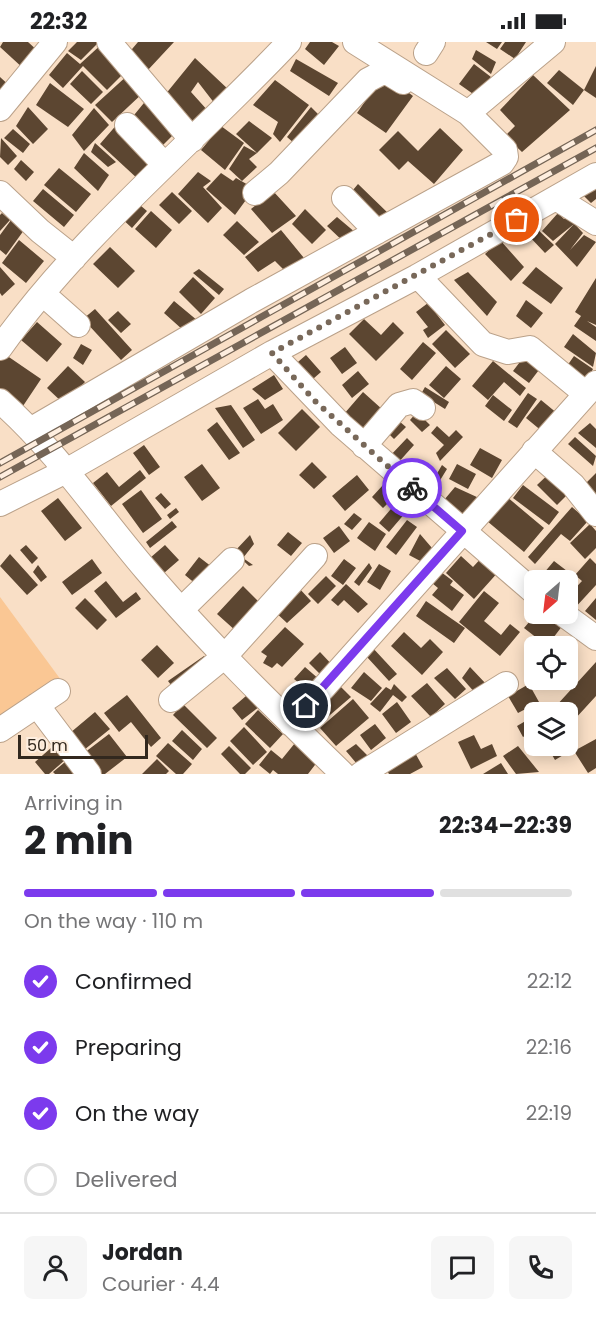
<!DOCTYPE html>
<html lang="en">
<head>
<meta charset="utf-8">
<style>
	:root { --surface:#fff; --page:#f6f6f6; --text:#202124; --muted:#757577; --line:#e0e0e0; --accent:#7c3aed }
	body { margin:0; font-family:Poppins,sans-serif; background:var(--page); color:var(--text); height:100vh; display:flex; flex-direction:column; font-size:22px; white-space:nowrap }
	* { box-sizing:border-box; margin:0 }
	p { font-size:20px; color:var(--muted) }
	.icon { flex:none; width:33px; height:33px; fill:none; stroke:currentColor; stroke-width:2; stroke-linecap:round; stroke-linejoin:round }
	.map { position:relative; height:732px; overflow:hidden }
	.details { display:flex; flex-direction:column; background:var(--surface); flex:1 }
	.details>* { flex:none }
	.needle { width:39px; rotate:208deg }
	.tools { position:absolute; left:524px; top:528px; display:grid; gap:12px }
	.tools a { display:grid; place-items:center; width:54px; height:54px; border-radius:9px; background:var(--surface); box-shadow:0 3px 15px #0003; font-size:30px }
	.scale { position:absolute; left:18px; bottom:15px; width:130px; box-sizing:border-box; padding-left:6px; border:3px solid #32281e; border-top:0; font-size:16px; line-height:21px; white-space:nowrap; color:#32281e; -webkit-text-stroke:4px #feeedf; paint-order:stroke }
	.pin { position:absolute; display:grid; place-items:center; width:51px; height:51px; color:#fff; margin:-26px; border:3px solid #fff; border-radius:50%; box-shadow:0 2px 6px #0007 }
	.courier { position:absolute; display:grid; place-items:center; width:60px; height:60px; margin:-30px; border:4px solid #7c3aed; border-radius:50%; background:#fff; color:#222; box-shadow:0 2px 8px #0007 }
	.head em { font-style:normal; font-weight:700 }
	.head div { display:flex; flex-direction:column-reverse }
	.head { display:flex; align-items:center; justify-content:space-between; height:102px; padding:0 24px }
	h1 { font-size:39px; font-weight:700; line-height:45px }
	.bar { display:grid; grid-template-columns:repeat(4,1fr); gap:9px 6px; align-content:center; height:72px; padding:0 24px }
	.bar i { height:8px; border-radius:4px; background:var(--line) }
	.bar .active { background:var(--accent) }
	.bar p { grid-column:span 4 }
	.line { display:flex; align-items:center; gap:15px; padding:0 24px; border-top:2px solid var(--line) }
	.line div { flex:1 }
	.round { display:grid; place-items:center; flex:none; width:63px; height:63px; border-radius:9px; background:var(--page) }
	ol { padding:0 24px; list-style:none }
	li { display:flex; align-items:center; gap:18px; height:66px }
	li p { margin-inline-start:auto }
	li .icon { padding:6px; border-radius:50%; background:var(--accent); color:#fff; stroke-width:4 }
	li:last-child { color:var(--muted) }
	li i { width:33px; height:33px; border:3px solid var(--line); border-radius:50% }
	.status { display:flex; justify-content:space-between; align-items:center; height:42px; padding:0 30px; background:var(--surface); direction:ltr }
	.status svg { height:16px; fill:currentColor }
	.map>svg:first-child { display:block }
</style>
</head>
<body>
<div class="status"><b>22:32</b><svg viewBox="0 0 49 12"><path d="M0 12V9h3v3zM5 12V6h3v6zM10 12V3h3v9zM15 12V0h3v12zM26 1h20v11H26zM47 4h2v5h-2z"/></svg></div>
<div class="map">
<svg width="596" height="732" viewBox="0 0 596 732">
	<rect width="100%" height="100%" fill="#f9dfc6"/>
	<!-- green -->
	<path fill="#fac794" d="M0,555l61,83 -61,43z"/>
	<!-- building -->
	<path fill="#5c4631" d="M3,0h25l11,10 -15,17 -24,-22z
		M77,0h22l-18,18 -13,-9z
		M104,0l23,28 -20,20 -24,-24 -20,22 -14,-13 18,-22 13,11z
		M138,0h36l-27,29 -20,-16z
		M310,0h22l7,4 -15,19 -19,-16z
		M486,0h16l-5,7z
		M505,0h21l-11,17 -15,-10z
		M476,8l20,12 -5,12 -19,-15z
		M195,16l35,33 -15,13 -17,-22 -7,10 18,20 -20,20 -29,-31z
		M296,17l42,24 -9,13 -39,-25z
		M474,22l17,13 -15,19 -17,-12z
		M596,24v32l-12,-8 -11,15 -26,-22 12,-13 25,20z
		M82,29l21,21 -12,12 -21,-20z
		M129,32l15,18 -32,30 -17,-17z
		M384,32l29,22 -27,37 -29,-20z
		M533,33l37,35 -48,42 -17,-16 10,-10 -15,-16z
		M0,35l12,11 -12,15z
		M275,38l34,25 -29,37 -7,-8 5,-12 -25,-17z
		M50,41l34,26 -16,18 -32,-22z
		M148,56l28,34 -16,16 -30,-28z
		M28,65l20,22 -15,15 -17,-18z
		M311,65l10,10 -26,27 -8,-7z
		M94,66l15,17 -25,26 -12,-16z
		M249,79l23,17 -15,15 -8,6 8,8 -15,14 -13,-12 15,-23 13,7 -21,-19z
		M119,80l39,41 -19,17 -39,-36z
		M221,84l23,17 -19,27 -24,-20z
		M440,86l23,22 -29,34 -26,-23 -9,9 -20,-20 19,-19 20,20z
		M13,87l17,15 -7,9 -19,-15z
		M1,96l16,18 -9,9 -8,-8z
		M95,101l21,19 -8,5 -17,-15z
		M84,111l25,22 -11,16 -24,-23z
		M21,118l13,12 -8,9 -12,-12z
		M59,126l32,26 -15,18 -32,-27z
		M198,130l13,9 -8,6 19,21 -14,15 -30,-29z
		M221,131l12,8 3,-3 14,8 1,7 -16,22 -29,-26z
		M358,142l31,30 -13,10 -28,-28z
		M596,143v14l-5,4 -10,-10z
		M43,147l31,26 -10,12 -31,-26z
		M273,149l23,25 -24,17 -21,-24z
		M172,150l20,19 -13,13 -20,-19z
		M134,158l13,11 -15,17 -13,-12z
		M305,167l21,21 -14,14 -20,-20z
		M151,169l21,19 -16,18 -21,-19z
		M2,171l8,7 -10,11v-16z
		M558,171l6,6 4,-2 15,16 -13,17 14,-15 12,7 -19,25 -22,-23 19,-20 -21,17 -11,-10z
		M14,174l13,10 -21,29 -6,-5v-15z
		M337,175l19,16 -10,11 -19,-18z
		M237,179l22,21 -15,13 -21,-20z
		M535,185l19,18 -9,8 -18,-19z
		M281,188l23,28 -18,14 -11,-11 -17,11 -13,-15z
		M19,198l25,21 -18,22 -24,-20z
		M500,198l24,27 -13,14 -26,-27z
		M110,205l25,24 -17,17 -25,-24z
		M0,225l15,17 -13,12 -2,-3z
		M536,225l27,21 -12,16 -29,-21z
		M199,227l25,20 -5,6 -26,-22z
		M468,230l29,30 -10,14 -33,-36z
		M193,235l22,21 -14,16 -22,-22z
		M596,236v47l-9,-4 9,6v14l-22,-15 7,-10 -6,-4z
		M526,258l17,13 -12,15 -15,-12z
		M174,259l24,20 -15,9 -19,-17z
		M428,261l17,22 -17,13 -5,-8 5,-3 -12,-15z
		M95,267l37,41 -11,10 -38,-41z
		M118,269l13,13 -10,9 -13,-13z
		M364,277l17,16 12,-13 11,11 -28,28 -27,-27z
		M37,280l25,22 -15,18 -26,-22z
		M446,288l24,24 -15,14 -23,-24z
		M573,292l23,19 -3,14 -29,-20z
		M423,300l13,11 -24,27 -12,-11z
		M81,302l11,6 -9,15 -10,-7z
		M345,305l12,16 -15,11 -12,-16z
		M529,308l16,12 -16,21 -16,-12z
		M3,311l38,26 -18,27 -23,-15v-33z
		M306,313l15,17 -15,13 -15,-17z
		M574,314l19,13 -7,13 -19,-16z
		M493,319l33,27 -6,8 -16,-14 -16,18 -16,-14z
		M68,324l17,16 -21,22 -17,-16z
		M446,324l15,13 -17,19 -15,-13z
		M358,329l11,13 -17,14 -10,-13z
		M274,333l9,14 -18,11 -13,-11z
		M425,345l24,15 -4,7 -24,-15z
		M363,350l20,18 -19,22 -20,-18z
		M528,351l9,6 -20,29 -9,-6z
		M493,353l19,15 -8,11 -19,-15z
		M258,357l7,10 8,-5 10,16 -22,14 -18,-26z
		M541,358l17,14 -15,18 -17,-14z
		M231,363l24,35 -12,8 -28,-40z
		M302,367l18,18 -24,24 -18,-18z
		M417,370l13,13 -8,7 -12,-12z
		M399,379l7,6 -12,12 -7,-7z
		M217,380l23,31 -11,7 -22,-30z
		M590,381l6,6v19l-18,-15z
		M437,384l12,11 7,-7 7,7 -23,24 -4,-8 8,-8 -13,-12z
		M575,395l21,19 -3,10 -25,-22z
		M407,396l7,7 -17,19 -8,-7z
		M144,403l16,22 -11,8 -16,-22z
		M480,406l22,12 -10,18 -22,-13z
		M416,417l16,14 -15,16 -16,-14z
		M312,420l15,15 -13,12 -15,-14z
		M202,422l18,24 -18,13 -18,-24z
		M457,422l19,10 -8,15 -19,-10z
		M442,423l5,4 -16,26 -5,-3z
		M554,427l19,20 -16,16 -20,-20z
		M140,428l6,8 -35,28 -18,-23 14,-11 12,15z
		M596,431v23l-12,-11z
		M357,433l12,15 -24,21 -13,-15z
		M383,443l12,11 -12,12 -11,-11z
		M523,443l36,27 -10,13 -36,-27z
		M455,445l24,11 -16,18 -19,-16z
		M141,448l21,29 -19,14 -21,-29z
		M161,451l10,11 -6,5 -10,-11z
		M507,455l37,31 -20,24 -37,-31z
		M58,456l24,30 -17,13 -24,-30z
		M396,461l10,9 -17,20 -10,-9z
		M572,465l16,14 -18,20 -9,-7 -26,30 -7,-7z
		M176,466l3,4 -9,7 -3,-4z
		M354,471l8,6 -10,11 -8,-6z
		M407,478l10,7 -21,28 -10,-8z
		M172,479l5,6 -27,21 -4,-6z
		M369,480l17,12 -11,17 -18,-13z
		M590,482l6,7v17l-11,11 -15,-16z
		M339,484l11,15 -16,12 -11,-15z
		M288,490l14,11 -11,13 -14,-11z
		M420,492l12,14 -8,15 -15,-8z
		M250,493l4,9 -11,14 10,7 -4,1 -15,-14z
		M26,503l12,13 -6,6 -12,-14z
		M165,503l14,15 -15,13 -14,-15z
		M10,512l28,31 -11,10 -27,-29z
		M484,513l16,15 -26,29 -28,-26 15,-17 12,11z
		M199,515l13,10 -15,18 -12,-10z
		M590,516l6,6v21l-23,25 -6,-6v-7l15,-16 -7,-6z
		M92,517l10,14 -30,22 -10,-13z
		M344,517l12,9 -13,17 -12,-9z
		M554,519l13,10 -7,9h-22z
		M369,521l3,5 -13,18 -5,-4z
		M379,522l12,7 -11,19 -13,-8z
		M38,523l9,12 -6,5 -8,-10z
		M441,530l12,9 -3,4 14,10 -12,16 -20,-16 6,-7 -6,-5z
		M326,534l10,10 -18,18 -10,-10z
		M106,539l17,21 13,-10 5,7 -25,19 -22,-27z
		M346,542l22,20 -10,9 -14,-13 -6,6 -7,-6z
		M243,544l18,18 -25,27 -19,-17z
		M298,545l13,14 -24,22 -14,-13z
		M484,549l15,12 -15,18 17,14 9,-11 10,8 -20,24 -41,-34z
		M85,556l22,22 -10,10 -22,-22z
		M596,556v22l-11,-9z
		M426,559l39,27 -11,15 -38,-27z
		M536,572h4l12,9 3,-4 8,6 -16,21 -23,-18z
		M285,585l19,17 -22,23 -5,-4 -5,5 -9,-5 4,-7 -6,-4z
		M404,590l17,16 9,-9 13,13 -21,23 -31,-29z
		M157,603l17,18 -16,15 -17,-18z
		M371,604l26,28 -8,7 -22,-24z
		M320,610l15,16 -11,10 -15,-15z
		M204,614l6,8 -36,25 -6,-8z
		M596,620v34l-22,24 -18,-14z
		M305,625l15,13 -10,12 -16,-13z
		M470,625l17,18 -11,9 -14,-16z
		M447,626l19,21 -11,10 -21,-21z
		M364,630l18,16 -11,13 -20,-13z
		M427,641l18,21 -14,13 -20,-21z
		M338,642l13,13 -28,24 -9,-8z
		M394,642l13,13 -5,5 -9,-7 -13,17 -10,-8 16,-17 5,3z
		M529,642l10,18 -21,11 -10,-17z
		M253,648l11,13 -22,17 -10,-12z
		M127,653l34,43 -10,9 -20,-25 -12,10 -15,-19z
		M353,657l16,19 -33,28 -16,-18z
		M397,660l14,20 -15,11 -14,-19z
		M183,662l34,34 -10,10 -34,-33z
		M552,663l4,7h-16z
		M258,668l25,24 -13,14 -25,-24z
		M95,670l15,17 -26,21 -14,-17z
		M534,674v14l-11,7 -6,-11z
		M375,682l11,14 -15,12 -11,-15z
		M244,685l23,25 -14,13 -23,-24z
		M182,688l20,19 -9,11 -21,-19z
		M109,692l18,23 -22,17h-5l-16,-21z
		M474,693l7,14 11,-5 5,12 -26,13 -13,-27z
		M596,697v29l-8,5 -14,-22z
		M60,698l13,13 -24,21h-4l-10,-12z
		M168,701l24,21 -9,10h-7l-20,-18z
		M295,701l23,18 -10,13h-30l-5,-4 -3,4 -11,-9 12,-15 11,9z
		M356,702l12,12 -11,8 -11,-13z
		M229,704l22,22 -6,6h-5l-19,-20z
		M518,704l21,26 -23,2 -13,-18z
		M547,704h19l4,5 -15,9z
		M414,709l9,16 -13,7h-21l-4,-7z
		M71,715l6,17h-22l-2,-2z
		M157,717l12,12 -3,3h-24z
		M501,721l7,11h-25z"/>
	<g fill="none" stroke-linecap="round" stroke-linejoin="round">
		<defs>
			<path id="minor" d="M109,0l83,98
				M426,11l7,-11
				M0,67l55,-67
				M468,71l85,-71
				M127,83l38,40
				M0,151l40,38 34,27
				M255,151l24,-20 89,-93 17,-9 18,11
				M344,156l33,34
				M556,156l40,25
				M418,234l65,68 25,8 22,-4 56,46
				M43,252l35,31
				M0,306c81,-114 193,-204 289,-306
				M272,311l69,72 193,167
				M0,359c56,49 98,113 146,169 61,72 129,138 197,204
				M30,388l221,-129 251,-138 4,-6 -1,-7 -37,-37 -113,-71
				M364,404l35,-41 14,-4 10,7
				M534,409l39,34 23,29
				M0,462l66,-33 206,-118 146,-77 178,-101
				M182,567l50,-49
				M563,572l33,24
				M171,658l54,-44 90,-100
				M37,663l52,69
				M291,682l305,-341
				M0,688l58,-39
				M361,732l145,-90"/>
		</defs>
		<!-- minor casing -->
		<use href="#minor" stroke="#baa189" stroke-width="26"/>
		<!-- minor -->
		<use href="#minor" stroke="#fff" stroke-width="24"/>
		<defs>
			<path id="rail" d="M0,421l596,-333
				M0,435l596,-329"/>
		</defs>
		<!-- rail casing -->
		<use href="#rail" stroke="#756556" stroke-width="7"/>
		<!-- rail -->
		<use href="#rail" stroke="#feeedf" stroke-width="4.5" stroke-dasharray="14" stroke-linecap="butt"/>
	</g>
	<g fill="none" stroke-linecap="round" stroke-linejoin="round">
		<!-- done -->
		<path stroke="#786859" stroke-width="6" stroke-dasharray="0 10.8" d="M412,446l-97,-87 -43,-48 245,-133"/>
		<!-- route -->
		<path stroke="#7c3aed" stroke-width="8" d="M306,664l156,-175 -50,-43"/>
	</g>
</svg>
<div class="tools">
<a><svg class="needle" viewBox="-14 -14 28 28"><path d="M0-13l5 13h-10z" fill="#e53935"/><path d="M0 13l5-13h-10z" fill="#757577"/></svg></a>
<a><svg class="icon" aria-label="locate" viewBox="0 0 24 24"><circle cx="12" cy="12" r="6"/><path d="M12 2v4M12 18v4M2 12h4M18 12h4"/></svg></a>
<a><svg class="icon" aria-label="layers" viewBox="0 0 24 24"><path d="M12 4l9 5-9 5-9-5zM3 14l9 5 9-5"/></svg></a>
</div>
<div class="scale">50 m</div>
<div class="pin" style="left:517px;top:178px;background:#ea580c"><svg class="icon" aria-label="bag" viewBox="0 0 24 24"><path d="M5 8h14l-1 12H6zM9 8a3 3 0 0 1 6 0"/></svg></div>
<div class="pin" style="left:306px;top:664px;background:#1f2937"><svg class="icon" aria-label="home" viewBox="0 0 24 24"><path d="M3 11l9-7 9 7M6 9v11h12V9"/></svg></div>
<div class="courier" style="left:412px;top:446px"><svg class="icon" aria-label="bike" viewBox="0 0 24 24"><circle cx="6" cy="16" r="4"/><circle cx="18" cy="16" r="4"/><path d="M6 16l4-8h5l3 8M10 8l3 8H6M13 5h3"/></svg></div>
</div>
<section class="details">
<div class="head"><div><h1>2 min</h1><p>Arriving in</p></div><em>22:34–22:39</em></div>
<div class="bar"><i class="active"></i><i class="active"></i><i class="active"></i><i></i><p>On the way · 110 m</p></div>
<ol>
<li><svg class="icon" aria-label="check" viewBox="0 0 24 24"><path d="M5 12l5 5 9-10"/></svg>Confirmed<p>22:12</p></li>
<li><svg class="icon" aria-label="check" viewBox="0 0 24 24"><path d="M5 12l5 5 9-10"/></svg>Preparing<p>22:16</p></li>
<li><svg class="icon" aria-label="check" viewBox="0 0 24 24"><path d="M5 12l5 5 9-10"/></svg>On the way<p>22:19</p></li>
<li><i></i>Delivered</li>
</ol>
<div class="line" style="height:108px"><a class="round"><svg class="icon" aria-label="person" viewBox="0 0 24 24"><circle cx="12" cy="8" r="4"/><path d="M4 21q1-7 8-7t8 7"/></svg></a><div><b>Jordan</b><p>Courier · 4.4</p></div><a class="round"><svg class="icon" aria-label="chat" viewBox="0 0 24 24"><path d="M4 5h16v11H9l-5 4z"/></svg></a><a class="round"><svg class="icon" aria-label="phone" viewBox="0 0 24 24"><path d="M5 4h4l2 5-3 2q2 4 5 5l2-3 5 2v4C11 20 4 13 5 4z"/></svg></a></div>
</section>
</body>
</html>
